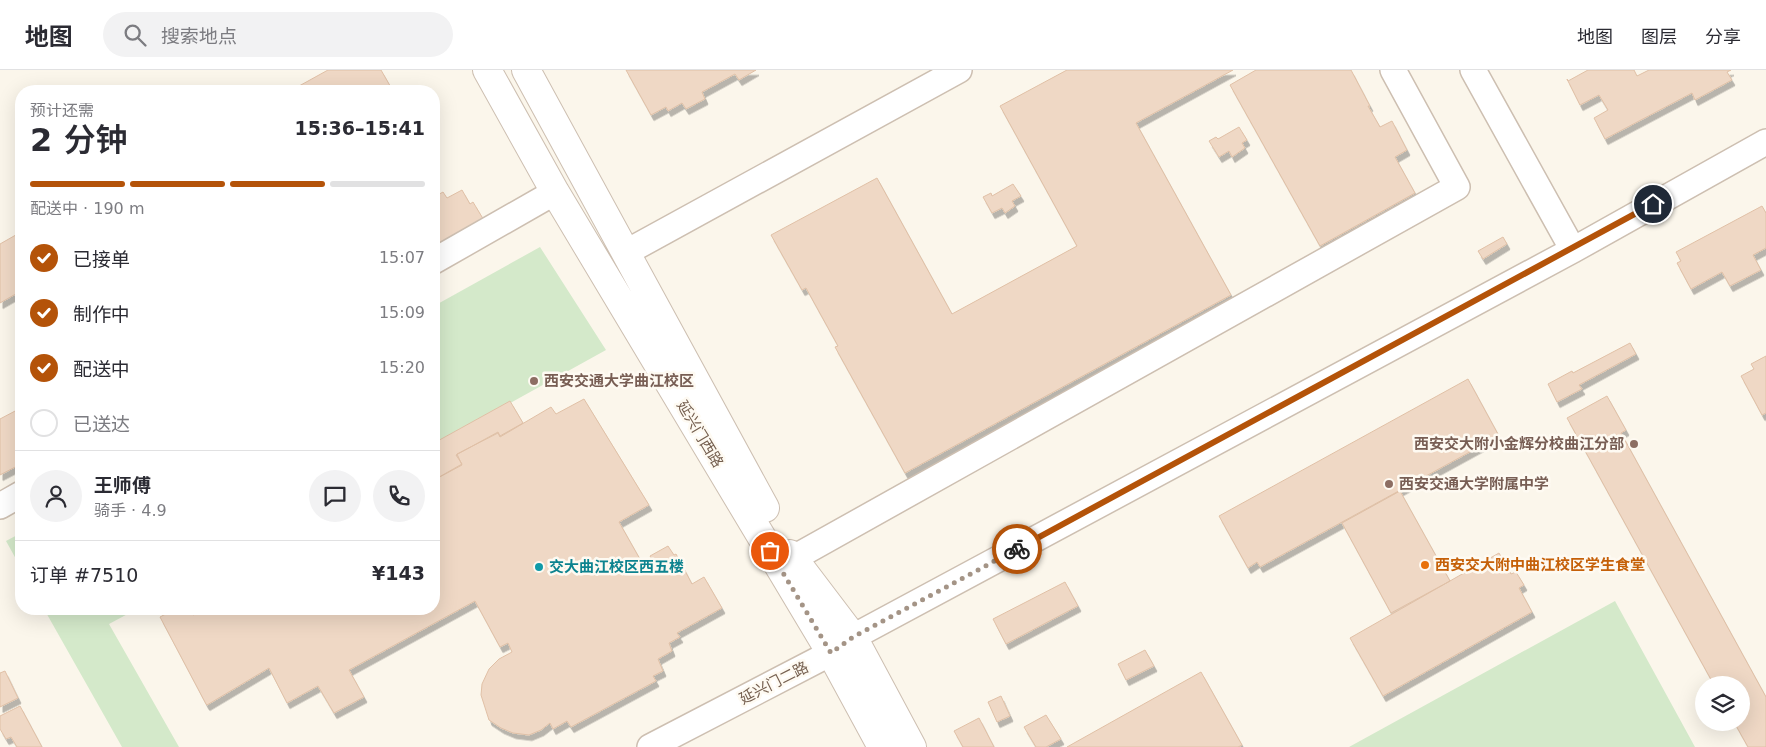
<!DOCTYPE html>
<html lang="zh">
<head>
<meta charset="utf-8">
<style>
	:root { --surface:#fff; --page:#f2f2f3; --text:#2b2b33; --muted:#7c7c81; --line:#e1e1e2; --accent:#b45309 }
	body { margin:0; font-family:"DejaVu Sans","Noto Sans SC",sans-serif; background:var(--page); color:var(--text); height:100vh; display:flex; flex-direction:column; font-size:19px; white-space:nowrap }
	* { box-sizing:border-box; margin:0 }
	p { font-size:16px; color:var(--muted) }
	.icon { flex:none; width:28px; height:28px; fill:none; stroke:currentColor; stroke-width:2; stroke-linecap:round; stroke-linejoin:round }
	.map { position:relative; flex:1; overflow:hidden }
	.panel { position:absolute; left:15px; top:15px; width:425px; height:530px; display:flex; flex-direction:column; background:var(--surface); border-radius:20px; box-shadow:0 5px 20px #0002 }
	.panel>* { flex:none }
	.controls { position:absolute; left:1695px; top:606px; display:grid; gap:10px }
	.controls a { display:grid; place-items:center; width:55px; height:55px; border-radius:50%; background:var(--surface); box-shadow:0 5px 20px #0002; font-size:25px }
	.pin { position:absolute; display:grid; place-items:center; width:42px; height:42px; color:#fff; margin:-21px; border:2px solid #fff; border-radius:50%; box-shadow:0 1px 5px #0007 }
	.courier { position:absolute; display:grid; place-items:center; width:50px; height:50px; margin:-25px; border:4px solid #b45309; border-radius:50%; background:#fff; color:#222; box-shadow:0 1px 6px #0007 }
	.head em { font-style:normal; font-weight:600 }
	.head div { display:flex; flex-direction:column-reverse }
	.head { display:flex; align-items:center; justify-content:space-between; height:85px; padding:0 15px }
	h1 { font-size:32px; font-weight:600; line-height:38px }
	.bar { display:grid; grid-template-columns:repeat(4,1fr); gap:8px 5px; align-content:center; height:60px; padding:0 15px }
	.bar i { height:6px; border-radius:4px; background:var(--line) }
	.bar .selected { background:var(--accent) }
	.bar p { grid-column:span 4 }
	.line { display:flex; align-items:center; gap:12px; padding:0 15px; border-top:1px solid var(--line) }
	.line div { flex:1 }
	.round { display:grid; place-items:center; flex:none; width:52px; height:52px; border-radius:26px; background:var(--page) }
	ol { padding:0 15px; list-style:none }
	li { display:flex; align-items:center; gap:15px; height:55px }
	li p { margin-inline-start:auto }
	li .icon { padding:5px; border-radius:50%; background:var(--accent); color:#fff; stroke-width:4 }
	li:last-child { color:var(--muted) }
	li i { width:28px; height:28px; border:2px solid var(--line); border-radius:50% }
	header { display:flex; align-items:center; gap:30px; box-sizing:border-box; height:70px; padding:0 25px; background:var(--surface); border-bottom:1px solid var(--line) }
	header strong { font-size:24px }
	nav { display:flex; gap:28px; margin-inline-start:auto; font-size:18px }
	.search { width:350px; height:45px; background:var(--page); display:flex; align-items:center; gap:12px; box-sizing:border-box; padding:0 18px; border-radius:28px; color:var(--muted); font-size:19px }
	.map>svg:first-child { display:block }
</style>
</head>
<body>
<header>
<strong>地图</strong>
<div class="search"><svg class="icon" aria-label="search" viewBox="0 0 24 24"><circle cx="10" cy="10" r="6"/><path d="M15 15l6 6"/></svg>搜索地点</div>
<nav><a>地图</a><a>图层</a><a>分享</a></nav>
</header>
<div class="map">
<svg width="1766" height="677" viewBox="0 0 1766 677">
	<defs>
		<filter id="shadow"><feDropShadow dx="3" dy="5.5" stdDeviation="0" flood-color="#0004"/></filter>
	</defs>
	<rect width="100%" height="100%" fill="#fbf6eb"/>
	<!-- green -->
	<path fill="#d4e9ca" d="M540,177l66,103 -172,95v-139z
		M21,463v35l-15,-27z
		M1615,531l80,146h-346z
		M44,539h93l-28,15 70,123h-57z"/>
	<!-- building -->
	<path fill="#efd8c5" stroke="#e0c0a6" filter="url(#shadow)" d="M328,0h53l12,21h-103z
		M626,0h130l-17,10 -4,-6 -33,18 3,7 -19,10 -4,-6 -14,8 -2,-4 -15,8z
		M1067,0h166l-97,53 95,172 -326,178 -70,-126 3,-1 -32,-58 -4,2 -31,-55 106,-57 75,136 125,-68 -77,-140z
		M1256,0h95l19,36h-2l12,21 12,-6 15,29 -12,7 20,36 -95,53 -90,-161z
		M1588,0h46l3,6 12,-6h82l-4,2 5,8 -37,20 -3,-7 -87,46 -11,-21 14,-8 -9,-15 -19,10 -13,-26 1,2z
		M1239,57l8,13 -5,3 3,5 -13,9 -3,-6 -10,6 -10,-16 7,-4 2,2z
		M1013,114l8,12 -9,5 3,5 -10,7 -3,-5 -10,5 -9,-16 8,-4 1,3z
		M462,120l8,14 3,-2 15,25 -54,30v-60l9,-5 4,6z
		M1762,136l4,7v35l-13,7 8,15 -31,16 -8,-14 -31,17 -14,-26 4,-2 -5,-9z
		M21,162v59l-21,12v-59z
		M1503,167l4,7 -24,15 -5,-8z
		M1630,273l6,11 -57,31 3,4 -25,13 -9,-18 24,-13 1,2z
		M1766,286v57l-4,2 -21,-39 13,-7 -3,-5z
		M1468,309l31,57 -239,131 -3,-5 -9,6 -29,-52z
		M1607,326l19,34 -5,3 145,264v50h-18l-14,-25h7v-37h-27l-147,-267z
		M584,329l65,106 -30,17 26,46 1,3 9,-6 -5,-9 18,-10 6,9 2,-1 16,30 12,-7 18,31 -45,25 3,4 -11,6 3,8 -14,8 5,12 -10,5 3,5 -85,46 -4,-6 -14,8 -3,-6 -9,7 -12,5 -16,-2 -12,-5 -12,-8 -8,-25 1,-11 7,-15 10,-10 13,-7 -4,-9 -8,4 -25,-46 -126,69 15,27 -30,16 -16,-27 -31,17 -18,-35 -62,37 -1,-1 -46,-87 15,-8h14l4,6 11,-6h230v-129l28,-15 -5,-11 41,-21 2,4 51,-30 5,7z
		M510,331l13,22 -23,13 -2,-4 -42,23 6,9 -28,16v-37z
		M17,340l2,2 2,-1v53l-21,11v-56z
		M1400,421l50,90 -59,32 -49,-90z
		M1499,483l12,21 5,-2 8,13 -5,3 13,24 -149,84 -33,-58z
		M1065,512l13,24 -72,38 -13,-25z
		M162,539h11l-8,4z
		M1145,580l9,16 -28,14 -8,-16z
		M5,601l13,27 -18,9v-34z
		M1201,602l41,73 -4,2h-171z
		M1001,626l9,20 -13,6 -9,-20z
		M20,636l22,41h-25l-6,-10 -5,2 -6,-10v-13z
		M1046,645l15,24 -15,8h-10l-12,-20z
		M979,648l15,29h-31l-9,-16z"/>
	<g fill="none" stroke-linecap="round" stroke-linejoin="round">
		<defs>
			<path id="minor" d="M1473,0l100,180
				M625,183l334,-183
				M434,191l121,-69
				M0,436l21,-12
				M792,489l665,-372 -64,-117
				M650,677l181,-94 22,-16 720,-387 193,-108"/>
			<path id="tertiary" d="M487,0l68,122 276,461 51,94
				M526,0l239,438
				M790,484l63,83 59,110"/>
		</defs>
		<!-- minor casing -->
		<use href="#minor" stroke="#cdbfb1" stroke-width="28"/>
		<!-- tertiary casing -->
		<use href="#tertiary" stroke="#cdbfb1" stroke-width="30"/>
		<!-- minor -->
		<use href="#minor" stroke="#fff" stroke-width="25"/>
		<!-- tertiary -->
		<use href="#tertiary" stroke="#fff" stroke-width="28"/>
	</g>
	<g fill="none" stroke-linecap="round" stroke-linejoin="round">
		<!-- done -->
		<path stroke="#a49486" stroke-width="5" stroke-dasharray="0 9" d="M770,481l61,102 22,-16 164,-88"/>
		<!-- route -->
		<path stroke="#b45309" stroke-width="6" d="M1017,479l636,-345"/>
	</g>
	<!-- markers -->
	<g fill="#8d6e63" stroke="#fefaf2" stroke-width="2">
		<circle cx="534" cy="311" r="5"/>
		<circle cx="1634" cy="374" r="5"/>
		<circle cx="1389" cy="414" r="5"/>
	</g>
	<circle fill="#e8710a" stroke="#fefaf2" stroke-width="2" cx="1425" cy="495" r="5"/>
	<circle fill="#0f9aa8" stroke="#fefaf2" stroke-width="2" cx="539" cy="497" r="5"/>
	<g text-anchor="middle" stroke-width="5" stroke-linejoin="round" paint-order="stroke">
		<!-- education labels -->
		<g font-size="15" font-weight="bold" fill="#785e54" stroke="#fefaf2" text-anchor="start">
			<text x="544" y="316">西安交通大学曲江校区</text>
			<text x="1624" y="379" text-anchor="end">西安交大附小金辉分校曲江分部</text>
			<text x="1399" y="419">西安交通大学附属中学</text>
		</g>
		<!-- street labels -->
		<g font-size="15" fill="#755f4f" stroke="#fefaf2">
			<text transform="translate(700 364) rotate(59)" y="5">延兴门西路</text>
			<text transform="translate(774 613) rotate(-27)" y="5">延兴门二路</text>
		</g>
		<!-- food labels -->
		<g font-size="15" font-weight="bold" fill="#c56008" stroke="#fefaf2" text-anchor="start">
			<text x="1435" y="500">西安交大附中曲江校区学生食堂</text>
		</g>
		<!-- culture labels -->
		<g font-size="15" font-weight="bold" fill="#0d838f" stroke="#fefaf2" text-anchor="start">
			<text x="549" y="502">交大曲江校区西五楼</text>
		</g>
	</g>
</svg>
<div class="controls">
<a><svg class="icon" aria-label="layers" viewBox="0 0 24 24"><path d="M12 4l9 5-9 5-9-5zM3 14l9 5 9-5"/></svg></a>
</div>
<div class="pin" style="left:770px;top:481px;background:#ea580c"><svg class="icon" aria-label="bag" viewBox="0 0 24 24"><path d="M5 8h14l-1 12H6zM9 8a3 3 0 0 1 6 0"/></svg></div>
<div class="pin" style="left:1653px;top:134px;background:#1f2937"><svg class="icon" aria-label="home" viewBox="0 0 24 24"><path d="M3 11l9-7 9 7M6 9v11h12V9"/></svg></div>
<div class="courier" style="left:1017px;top:479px"><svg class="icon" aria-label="bike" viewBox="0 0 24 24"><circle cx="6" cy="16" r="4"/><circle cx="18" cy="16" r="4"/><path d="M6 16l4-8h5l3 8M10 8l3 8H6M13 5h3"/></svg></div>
<section class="panel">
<div class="head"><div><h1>2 分钟</h1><p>预计还需</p></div><em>15:36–15:41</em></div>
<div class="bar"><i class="selected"></i><i class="selected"></i><i class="selected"></i><i></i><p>配送中 · 190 m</p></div>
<ol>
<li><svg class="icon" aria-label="check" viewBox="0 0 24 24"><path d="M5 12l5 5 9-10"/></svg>已接单<p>15:07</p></li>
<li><svg class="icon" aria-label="check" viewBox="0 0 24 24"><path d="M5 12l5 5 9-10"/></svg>制作中<p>15:09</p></li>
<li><svg class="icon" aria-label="check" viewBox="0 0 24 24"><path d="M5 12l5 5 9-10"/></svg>配送中<p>15:20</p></li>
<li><i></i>已送达</li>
</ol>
<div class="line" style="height:90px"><a class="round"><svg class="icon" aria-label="person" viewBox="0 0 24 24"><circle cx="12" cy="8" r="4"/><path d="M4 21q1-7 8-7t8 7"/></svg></a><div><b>王师傅</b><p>骑手 · 4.9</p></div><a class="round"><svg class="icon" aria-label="chat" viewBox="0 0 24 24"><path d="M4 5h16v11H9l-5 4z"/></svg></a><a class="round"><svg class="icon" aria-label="phone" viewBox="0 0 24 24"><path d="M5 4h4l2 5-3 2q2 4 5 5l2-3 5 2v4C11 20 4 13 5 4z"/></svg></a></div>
<div class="line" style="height:65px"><div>订单 #7510</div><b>¥143</b></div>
</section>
</div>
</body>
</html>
